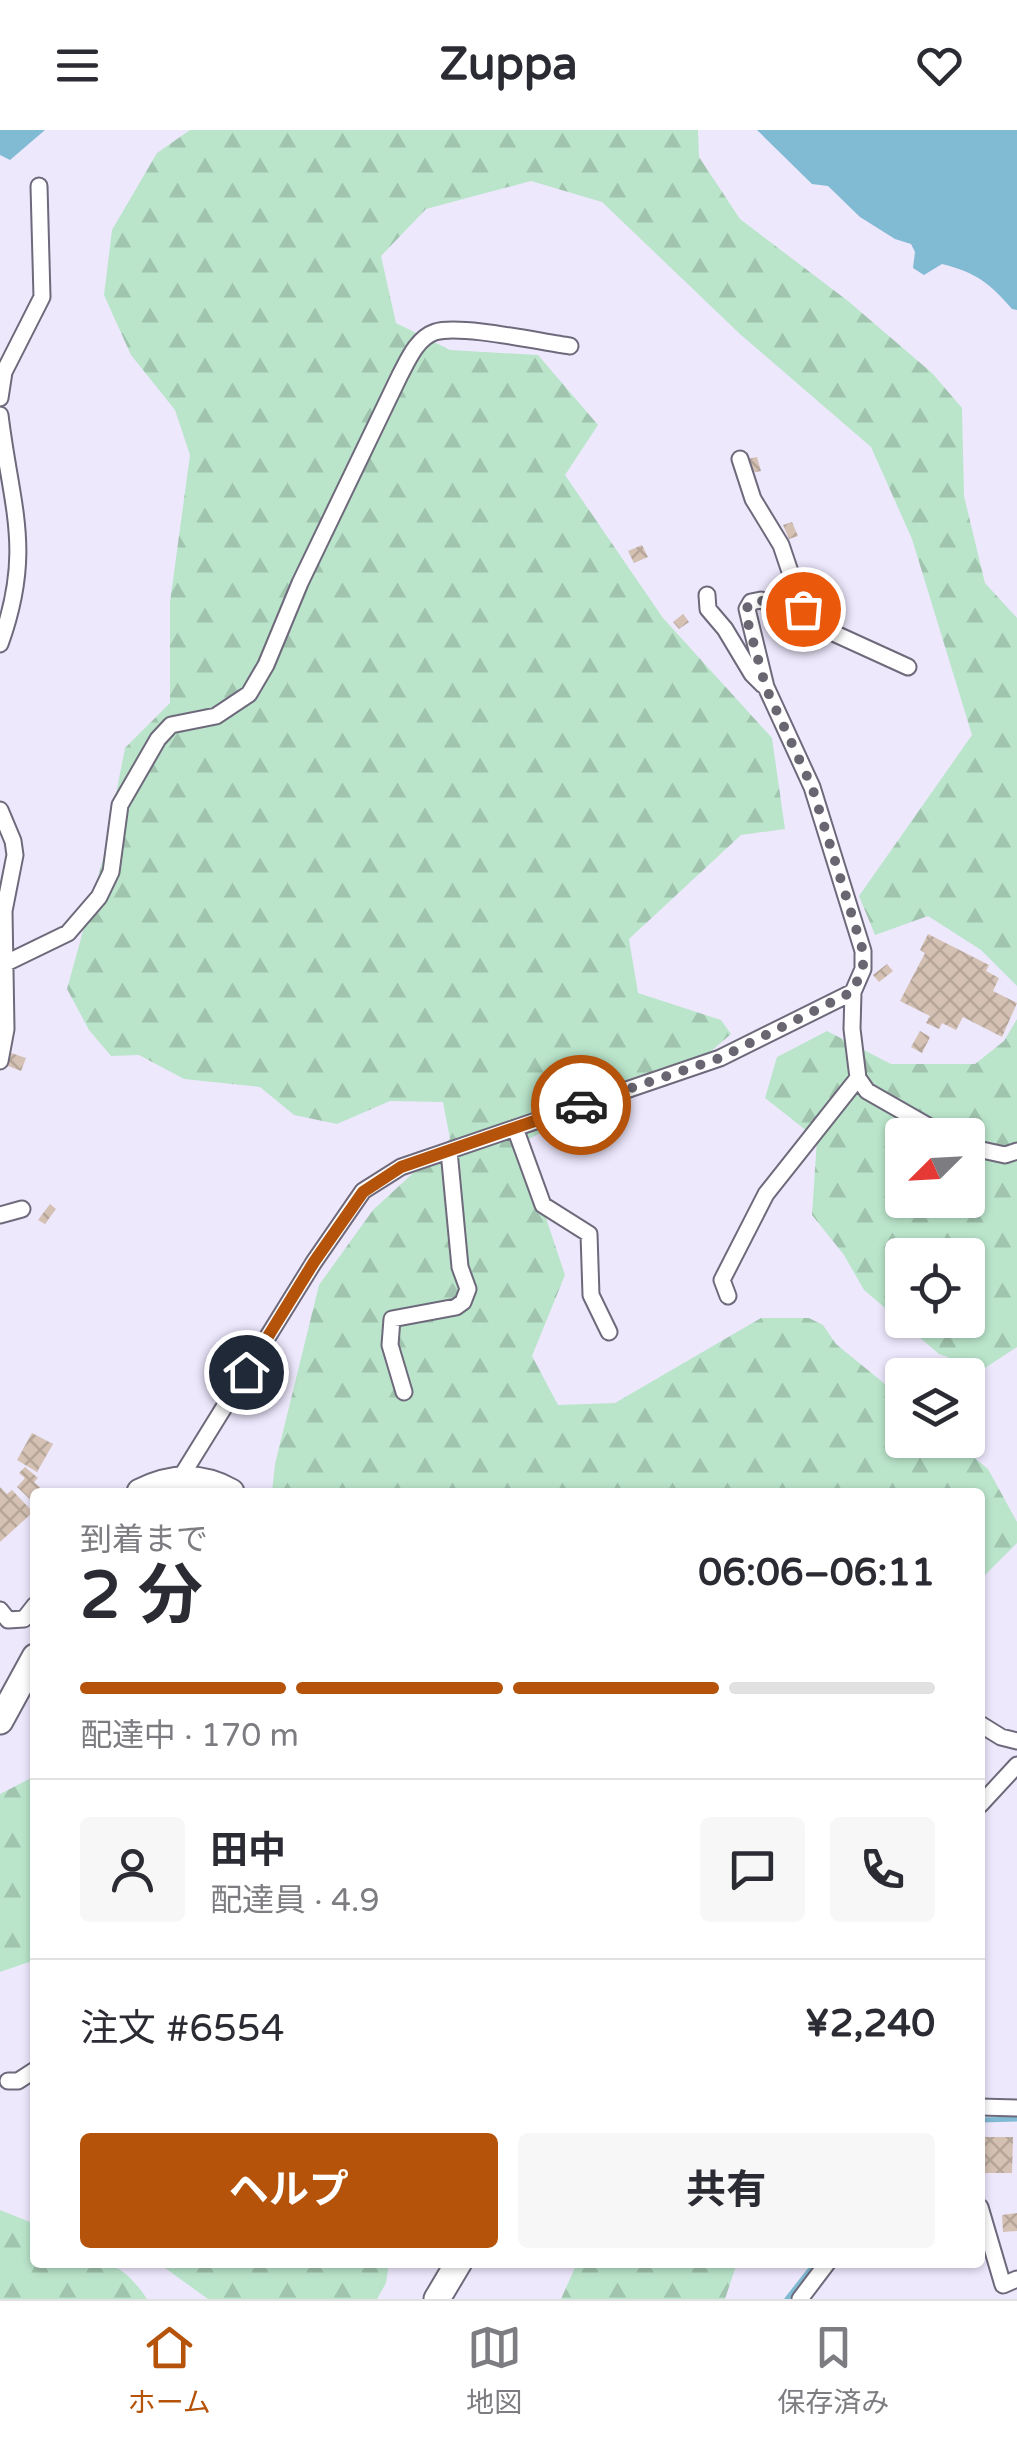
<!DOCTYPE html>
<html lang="ja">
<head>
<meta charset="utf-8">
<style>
	:root { --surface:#fff; --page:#f7f7f7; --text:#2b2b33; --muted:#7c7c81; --line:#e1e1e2; --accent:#b45309 }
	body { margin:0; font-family:"Varela Round","Noto Sans JP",sans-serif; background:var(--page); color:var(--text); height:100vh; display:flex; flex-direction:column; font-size:38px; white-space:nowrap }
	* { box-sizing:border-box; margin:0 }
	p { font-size:32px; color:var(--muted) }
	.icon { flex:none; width:55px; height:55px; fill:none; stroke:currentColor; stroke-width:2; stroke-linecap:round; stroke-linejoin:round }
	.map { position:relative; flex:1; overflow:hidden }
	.details { position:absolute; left:30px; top:1358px; width:955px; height:780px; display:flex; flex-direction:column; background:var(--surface); border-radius:10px; box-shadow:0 2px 8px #0004 }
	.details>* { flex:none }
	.needle { width:65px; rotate:246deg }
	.controls { position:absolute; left:885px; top:988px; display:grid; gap:20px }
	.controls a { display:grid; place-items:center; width:100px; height:100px; border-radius:10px; background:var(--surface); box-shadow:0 2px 8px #0004; font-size:50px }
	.pin { position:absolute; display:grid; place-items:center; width:85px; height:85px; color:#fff; margin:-42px; border:5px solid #fff; border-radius:50%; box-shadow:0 2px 10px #0007 }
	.courier { position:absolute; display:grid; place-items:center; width:100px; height:100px; margin:-50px; border:8px solid #b45309; border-radius:50%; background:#fff; color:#222; box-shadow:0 2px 12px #0007 }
	.head em { font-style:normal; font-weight:700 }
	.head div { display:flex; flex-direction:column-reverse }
	.head { display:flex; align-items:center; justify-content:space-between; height:170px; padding:0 50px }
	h1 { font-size:65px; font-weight:700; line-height:75px }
	.bar { display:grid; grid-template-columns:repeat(4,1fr); gap:15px 10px; align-content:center; height:120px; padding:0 50px }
	.bar i { height:12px; border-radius:8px; background:var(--line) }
	.bar .active { background:var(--accent) }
	.bar p { grid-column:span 4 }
	.line { display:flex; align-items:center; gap:25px; padding:0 50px; border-top:2px solid var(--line) }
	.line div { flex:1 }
	.round { display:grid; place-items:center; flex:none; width:105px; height:105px; border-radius:10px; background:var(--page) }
	.action { display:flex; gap:20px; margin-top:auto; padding:20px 50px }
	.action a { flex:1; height:115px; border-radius:10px; background:var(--accent); color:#fff; font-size:40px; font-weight:700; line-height:115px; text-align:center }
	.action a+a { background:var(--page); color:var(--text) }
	header { display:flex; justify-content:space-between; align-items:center; height:130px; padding:0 50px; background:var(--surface); font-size:45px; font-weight:700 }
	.tab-bar { display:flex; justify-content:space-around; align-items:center; height:140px; border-top:2px solid var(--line); background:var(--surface); font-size:28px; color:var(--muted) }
	.tab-bar a { display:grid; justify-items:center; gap:5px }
	.tab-bar .active { color:var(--accent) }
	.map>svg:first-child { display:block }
</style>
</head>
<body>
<header><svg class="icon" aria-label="menu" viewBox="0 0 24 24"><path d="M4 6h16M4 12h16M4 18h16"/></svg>Zuppa<svg class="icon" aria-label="heart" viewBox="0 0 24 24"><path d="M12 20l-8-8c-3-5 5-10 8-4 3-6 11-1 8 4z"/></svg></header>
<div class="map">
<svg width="1017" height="2169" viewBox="0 0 1017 2169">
	<defs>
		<pattern id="forest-firs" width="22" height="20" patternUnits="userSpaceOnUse" patternTransform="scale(2.5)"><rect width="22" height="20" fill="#bae5cb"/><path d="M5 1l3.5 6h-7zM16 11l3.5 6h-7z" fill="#a0c4ae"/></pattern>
		<pattern id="building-cross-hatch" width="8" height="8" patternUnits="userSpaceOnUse" patternTransform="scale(2.5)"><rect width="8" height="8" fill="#d4c1b3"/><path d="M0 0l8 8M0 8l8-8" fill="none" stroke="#b6a69a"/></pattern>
	</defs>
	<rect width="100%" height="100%" fill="#eee8fd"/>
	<!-- forest -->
	<path fill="url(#forest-firs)" fill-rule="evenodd" d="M190,0h508l1,27 41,62 108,82 84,72 30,35 2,88 21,87 32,35v368l-36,-36 -53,-34 -53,19 -16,-39 113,-161 -60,-196 -41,-92 -130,-112 -139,-133 -71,-21 -105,28 -45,47 15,67 54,27 88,5 60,70 -33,50 98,143 109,120 13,91 -44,6 -112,104 9,54 83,27 10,14 -28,24 -47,15 -135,70 44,132 -33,81 26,49 57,-2 146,-85h48l14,7 13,19 66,54v42h51l35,29 29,53v21l-37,37v-88h-708l3,-28 44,-179 54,-75 77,-71 -7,-37 -53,-1 -53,23 -43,-9 -34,-28 -76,-8 -45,-24 -28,1 -22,-26 -22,-41 37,-134 21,-107 45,-45v-101l20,-147 -15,-45 -44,-55 -27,-60 8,-65 45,-77z
		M1017,889v328l-35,23 -43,-16 -75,-64 -20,-35 -32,-40 5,-76 -52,-41 12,-41 50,-26 64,33h84l29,-23zM902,1005h66v65h-66zM902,1125h66v65h-66z
		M35,1646v184l-35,12v-178z
		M0,2080l35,14v38c54,0 79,-13 112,37h-147z
		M158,2133l231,-1v1l-3,20 -9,16h-169z
		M577,2133v-1l160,1 -12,36h-164z"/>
	<!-- water -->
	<path fill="#80bad3" d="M0,0h45l-35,30 -10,-5z
		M757,0h260v180l-5,-1c-22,-26 -37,-37 -70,-45l-18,11 -11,-7 2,-16 -4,-8 -16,-5 -35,-22 -32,-31 -16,-2z"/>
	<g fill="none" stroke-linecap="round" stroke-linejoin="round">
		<!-- stream -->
		<path stroke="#80bad3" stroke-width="5" d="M980,1990l37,-1
			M787,2169l29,-37"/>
	</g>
	<!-- building -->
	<path fill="url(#building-cross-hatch)" d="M757,327l4,14 -10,2 -3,-14z
		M792,392l6,14 -9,3 -6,-14z
		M642,415l6,12 -14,6 -6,-12z
		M683,484l6,8 -10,7 -6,-7z
		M928,804l61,31 -3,6 13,7 -6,13 24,12 -15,34 -39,-20 -7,13 -14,-7 -3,6 -13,-6 4,-7 -30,-15 25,-48 -5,-3z
		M887,834l6,7 -14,11 -6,-7z
		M920,901l10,6 -8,16 -11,-6z
		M11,923l15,5 -5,13 -15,-6z
		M50,1074l6,5 -11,15 -7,-4z
		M32,1303l21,11 -16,28 -20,-12z
		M25,1337l13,11 -4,4 11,10h-10v12l-18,-17 8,-9 -6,-5z
		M0,1357l7,7 5,-4 21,22 -33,30z
		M980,2007h33l-1,36h-32z
		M1017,2083v18l-14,1 -1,-17z"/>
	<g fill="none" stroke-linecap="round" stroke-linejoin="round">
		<defs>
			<path id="minor" d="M0,268l4,-26 38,-75 -3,-111
				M0,285c11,92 34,135 0,229
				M740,329l13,40 28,46 26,77
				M707,465l1,14 17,20 27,45 11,11
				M908,537l-147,-67 -10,2 -4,7 19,78 46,100 51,164v18l-10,23 -1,37 6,49 9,13 77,44
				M0,680l13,31 2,14 -11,56 2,118 -6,32
				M0,836l68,-33 31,-36 12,-25 9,-67 38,-66 13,-14 45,-9 33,-22 17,-29 34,-82 100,-208c8,-15 17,-37 35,-43 25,-8 105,10 135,14
				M515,998l28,77 46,29 2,61 18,37
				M968,1017l37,8 12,-4
				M0,1085l22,-6
				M728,1166l-6,-16 44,-86 92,-116
				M404,1262l-14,-47 2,-26 64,-12 7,-5 5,-13 -8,-22 -11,-116
				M179,1350l135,-218 49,-71 38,-24 319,-109 133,-66
				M0,1480l8,10 16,-1 11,-14
				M980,1594l21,13 16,4
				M980,1675l37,-40
				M8,1951h10l17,-11
				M980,1977l37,1
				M980,2077l23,78 14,-6
				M800,2169l28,-37"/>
			<path id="primary" d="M140,1362c30,-15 61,-17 91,0
				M0,1591l35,-64
				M437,2169l22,-37"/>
		</defs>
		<!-- minor casing -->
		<use href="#minor" stroke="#6e697b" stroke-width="19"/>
		<!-- primary casing -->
		<use href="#primary" stroke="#6e697b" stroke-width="29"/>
		<!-- minor -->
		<use href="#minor" stroke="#fff" stroke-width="15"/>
		<!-- primary -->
		<use href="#primary" stroke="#fff" stroke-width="25"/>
	</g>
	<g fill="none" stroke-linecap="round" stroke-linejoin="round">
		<!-- done -->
		<path stroke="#696672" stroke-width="10" stroke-dasharray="0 18" d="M581,975l139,-47 132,-66 11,-23v-18l-51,-164 -46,-99 -18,-65 -1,-15 4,-6 9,-2 47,22 -4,-13"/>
		<!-- route -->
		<path stroke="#b45309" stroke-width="12" d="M246,1242l68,-110 49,-70 38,-25 180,-62"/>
	</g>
</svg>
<div class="controls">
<a><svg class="needle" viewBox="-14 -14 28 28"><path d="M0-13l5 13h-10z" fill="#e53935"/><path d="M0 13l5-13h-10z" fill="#7c7c81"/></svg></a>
<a><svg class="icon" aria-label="locate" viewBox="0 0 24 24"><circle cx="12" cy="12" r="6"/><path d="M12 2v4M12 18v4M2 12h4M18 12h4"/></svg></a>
<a><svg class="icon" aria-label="layers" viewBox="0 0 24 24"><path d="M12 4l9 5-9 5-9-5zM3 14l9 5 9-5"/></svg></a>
</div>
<div class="pin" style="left:803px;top:479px;background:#ea580c"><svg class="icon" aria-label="bag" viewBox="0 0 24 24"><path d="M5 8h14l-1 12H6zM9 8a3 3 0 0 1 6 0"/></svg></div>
<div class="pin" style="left:246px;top:1242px;background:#1f2937"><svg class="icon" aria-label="home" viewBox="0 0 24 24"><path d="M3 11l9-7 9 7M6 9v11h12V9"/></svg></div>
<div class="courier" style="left:581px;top:975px"><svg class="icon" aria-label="car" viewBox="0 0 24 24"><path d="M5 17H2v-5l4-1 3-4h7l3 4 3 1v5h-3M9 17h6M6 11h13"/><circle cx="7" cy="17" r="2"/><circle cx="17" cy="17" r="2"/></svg></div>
<section class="details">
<div class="head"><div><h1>2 分</h1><p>到着まで</p></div><em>06:06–06:11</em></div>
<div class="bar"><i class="active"></i><i class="active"></i><i class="active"></i><i></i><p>配達中 · 170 m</p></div>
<div class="line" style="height:180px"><a class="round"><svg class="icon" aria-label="person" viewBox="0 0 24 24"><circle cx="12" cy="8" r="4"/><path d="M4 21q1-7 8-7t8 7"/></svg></a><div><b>田中</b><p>配達員 · 4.9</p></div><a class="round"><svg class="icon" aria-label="chat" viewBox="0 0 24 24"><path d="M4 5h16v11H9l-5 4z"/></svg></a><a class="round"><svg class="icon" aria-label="phone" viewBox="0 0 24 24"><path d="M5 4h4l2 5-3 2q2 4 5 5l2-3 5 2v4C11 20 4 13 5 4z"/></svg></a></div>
<div class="line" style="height:130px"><div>注文 #6554</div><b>¥2,240</b></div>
<div class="action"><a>ヘルプ</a><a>共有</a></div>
</section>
</div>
<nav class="tab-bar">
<a class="active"><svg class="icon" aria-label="home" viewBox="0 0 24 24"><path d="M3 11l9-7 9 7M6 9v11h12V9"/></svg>ホーム</a>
<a><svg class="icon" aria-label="map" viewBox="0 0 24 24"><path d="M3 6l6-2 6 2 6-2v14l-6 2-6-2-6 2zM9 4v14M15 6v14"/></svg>地図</a>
<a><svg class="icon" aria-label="saved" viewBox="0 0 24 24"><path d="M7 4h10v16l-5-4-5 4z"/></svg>保存済み</a>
</nav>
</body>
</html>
